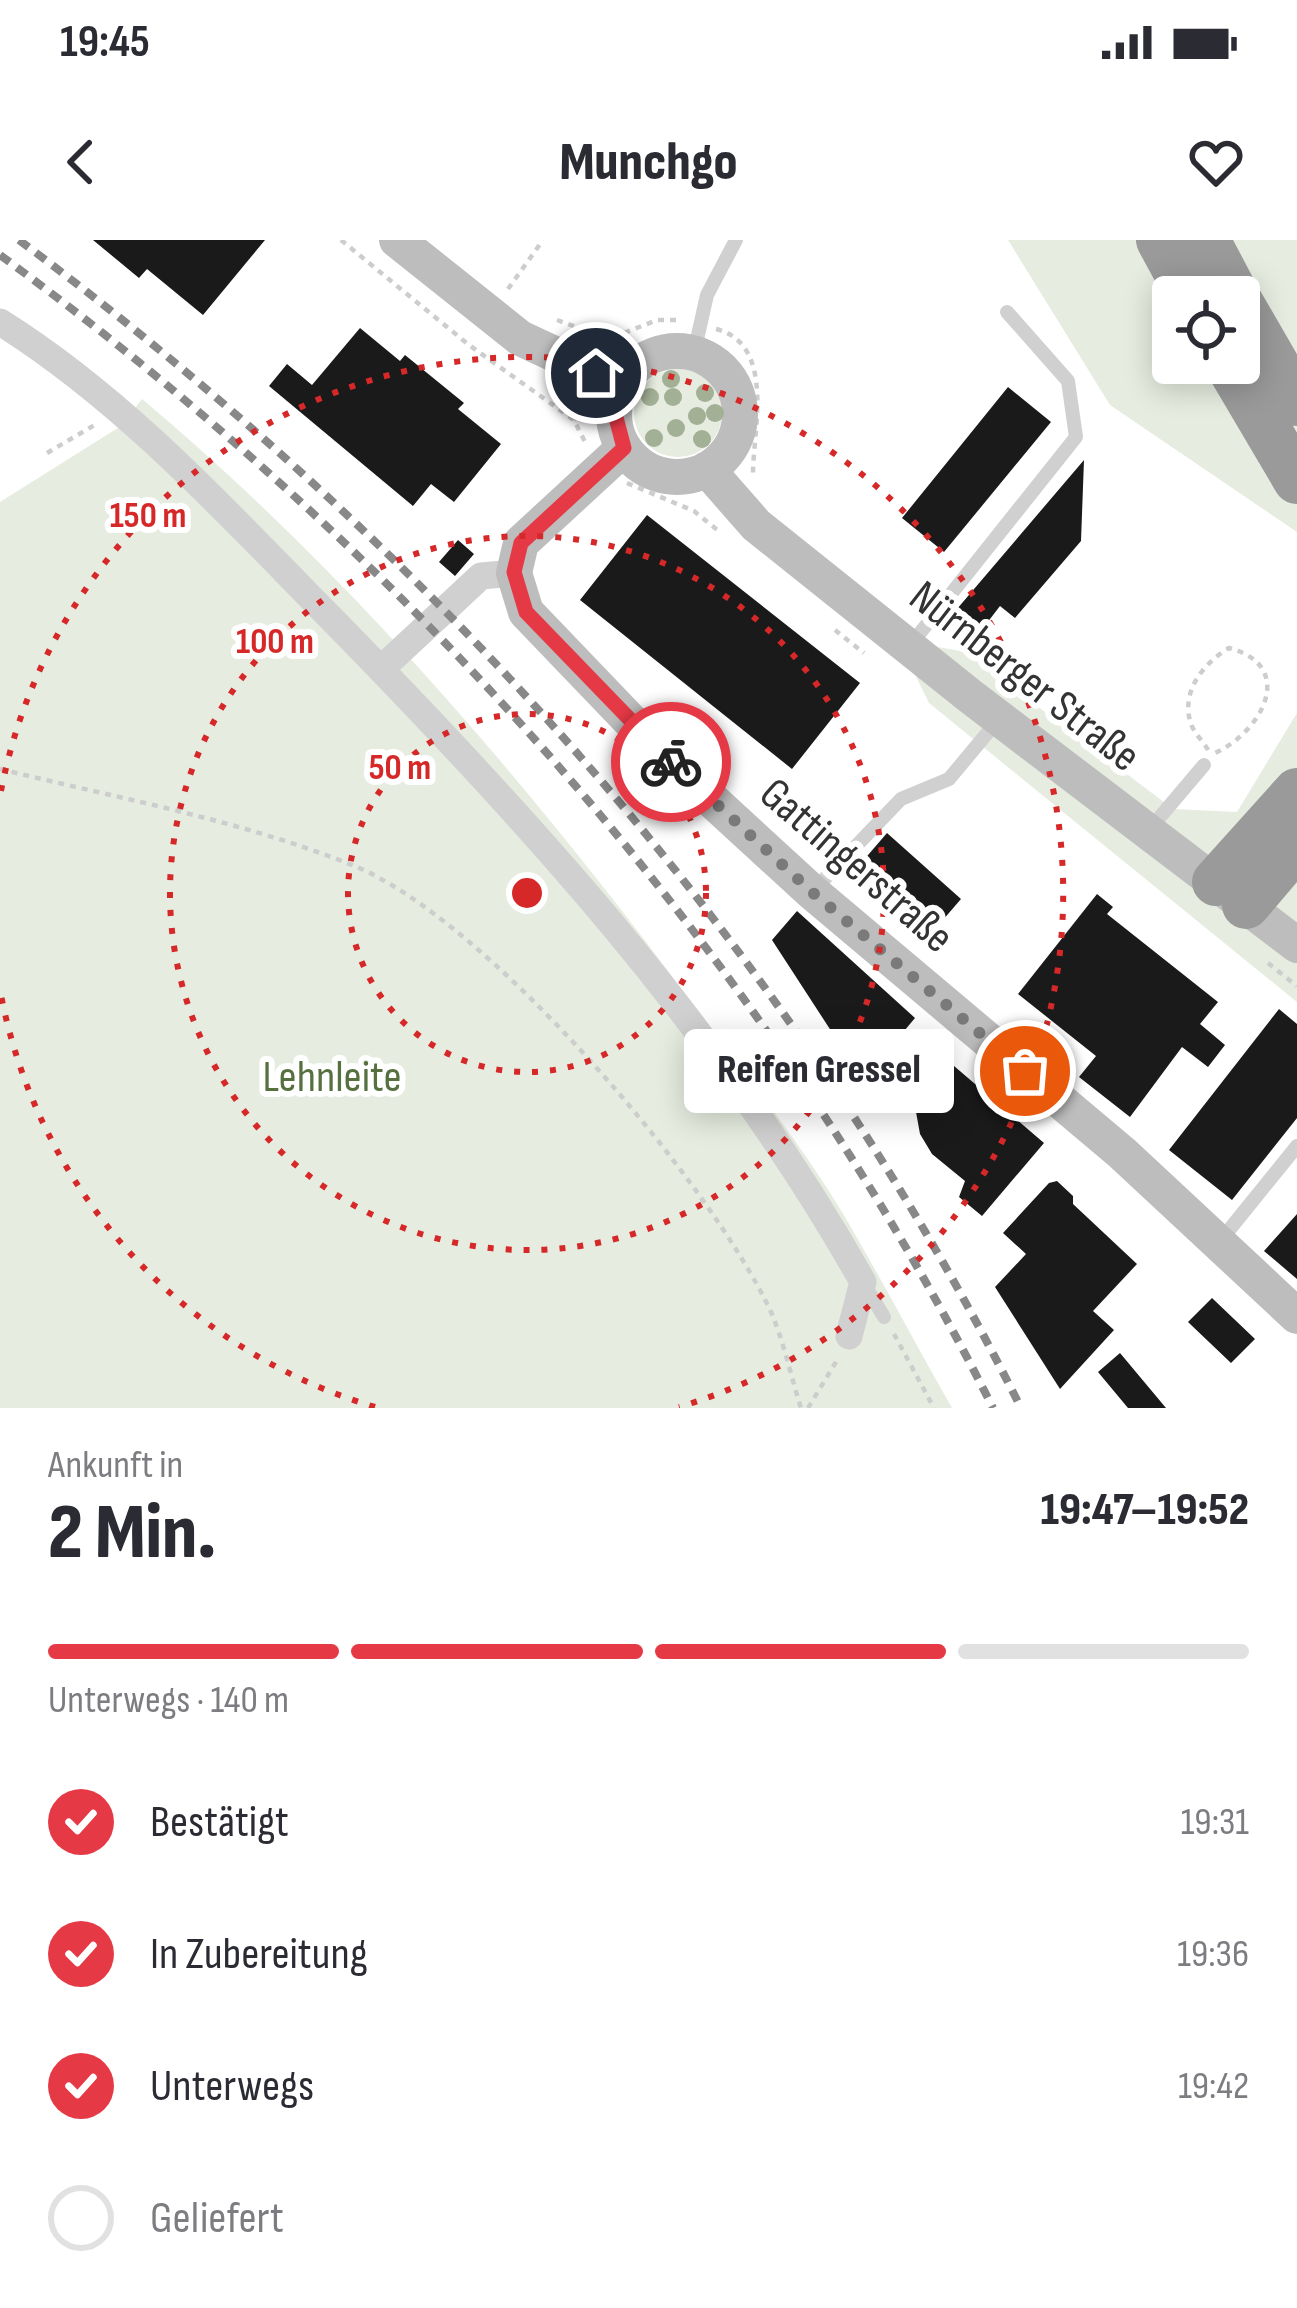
<!DOCTYPE html>
<html lang="de">
<head>
<meta charset="utf-8">
<style>
	:root { --surface:#fff; --page:#f7f7f7; --text:#2b2b33; --muted:#7c7c81; --line:#e1e1e2; --accent:#e63946 }
	body { margin:0; font-family:"Sofia Sans Condensed",sans-serif; background:var(--page); color:var(--text); height:100vh; display:flex; flex-direction:column; font-size:45px; white-space:nowrap }
	* { box-sizing:border-box; margin:0 }
	p { font-size:39px; color:var(--muted) }
	.icon { flex:none; width:66px; height:66px; fill:none; stroke:currentColor; stroke-width:2; stroke-linecap:round; stroke-linejoin:round }
	.map { position:relative; height:1168px; overflow:hidden }
	.sheet { display:flex; flex-direction:column; background:var(--surface); flex:1 }
	.sheet>* { flex:none }
	.buttons { position:absolute; left:1152px; top:36px; display:grid; gap:24px }
	.buttons a { display:grid; place-items:center; width:108px; height:108px; border-radius:12px; background:var(--surface); box-shadow:0 6px 30px #0003; font-size:60px }
	.pin { position:absolute; display:grid; place-items:center; width:102px; height:102px; color:#fff; margin:-51px; border:6px solid #fff; border-radius:50%; box-shadow:0 3px 12px #0007 }
	.courier { position:absolute; display:grid; place-items:center; width:120px; height:120px; margin:-60px; border:9px solid #e63946; border-radius:50%; background:#fff; color:#222; box-shadow:0 3px 15px #0007 }
	.bubble { position:absolute; height:84px; border-radius:12px; background:var(--surface); box-shadow:0 6px 30px #0003; font-size:39px; font-weight:800; line-height:84px; text-align:center }
	.head em { font-style:normal; font-weight:800 }
	.head div { display:flex; flex-direction:column-reverse }
	.head { display:flex; align-items:center; justify-content:space-between; height:204px; padding:0 48px }
	h1 { font-size:78px; font-weight:800; line-height:90px }
	.bar { display:grid; grid-template-columns:repeat(4,1fr); gap:18px 12px; align-content:center; height:144px; padding:0 48px }
	.bar i { height:15px; border-radius:9px; background:var(--line) }
	.bar .selected { background:var(--accent) }
	.bar p { grid-column:span 4 }
	ol { padding:0 48px; list-style:none }
	li { display:flex; align-items:center; gap:36px; height:132px }
	li p { margin-inline-start:auto }
	li .icon { padding:12px; border-radius:50%; background:var(--accent); color:#fff; stroke-width:4 }
	li:last-child { color:var(--muted) }
	li i { width:66px; height:66px; border:6px solid var(--line); border-radius:50% }
	.status { display:flex; justify-content:space-between; align-items:center; height:84px; padding:0 60px; background:var(--surface); direction:ltr }
	.status svg { height:33px; fill:currentColor }
	header { display:flex; justify-content:space-between; align-items:center; height:156px; padding:0 48px; background:var(--surface); font-size:54px; font-weight:800 }
	.map>svg:first-child { display:block }
</style>
</head>
<body>
<div class="status"><b>19:45</b><svg viewBox="0 0 49 12"><path d="M0 12V9h3v3zM5 12V6h3v6zM10 12V3h3v9zM15 12V0h3v12zM26 1h20v11H26zM47 4h2v5h-2z"/></svg></div>
<header><svg class="icon" aria-label="back" viewBox="0 0 24 24"><path d="M15 5l-7 7 7 7"/></svg>Munchgo<svg class="icon" aria-label="heart" viewBox="0 0 24 24"><path d="M12 20l-8-8c-3-5 5-10 8-4 3-6 11-1 8 4z"/></svg></header>
<div class="map">
<svg width="1297" height="1168" viewBox="0 0 1297 1168">
	<rect width="100%" height="100%" fill="#fff"/>
	<!-- green -->
	<path fill="#e6ecdf" fill-rule="evenodd" d="M1008,0h289v292l-187,-127zM1173,57h66v66h-66z
		M634 173a44 44 0 1 1 88 0a44 44 0 1 1-88 0Z
		M142,159c206,173 384,382 545,597 53,72 112,144 158,221 37,63 71,128 107,191h-952v-906l121,-76z
		M898,400l68,12 207,157 64,3 60,-99v289l-368,-299z"/>
	<!-- building -->
	<path fill="#1a1a1a" d="M93,0h172l-62,75 -56,-46 -8,9z
		M360,88l40,33 5,-6 59,48 -6,6 43,35 -47,58 -23,-18 -18,22 -144,-120 18,-22 25,21z
		M1008,147l43,35 -107,130 -42,-34z
		M1084,220l-3,81 -66,77 -15,-12 -23,30 -26,-20z
		M647,275l213,168 -68,86 -212,-169z
		M458,300l16,14 -19,22 -16,-14z
		M887,593l74,66 -25,29 -74,-66z
		M1097,654l16,13 -6,7 111,88 -18,22 25,21 -17,22 -26,-20 -52,70 -51,-40 17,-21 -78,-62z
		M797,671l118,107 -52,62 -91,-140z
		M1279,769l18,15v94l-65,82 -63,-50z
		M940,814l104,89 -62,73 -23,-19 6,-16 -33,-27 -12,-20 -4,-22 9,-40z
		M1057,941l16,15v8l64,60 -44,47 21,19 -54,59 -65,-102 31,-33 -23,-21 46,-50z
		M1297,974v65l-33,-28z
		M1212,1058l43,41 -24,24 -43,-41z
		M1120,1113l46,55h-38l-30,-36z"/>
	<g fill="none" stroke-linecap="round" stroke-linejoin="round">
		<!-- path -->
		<path stroke="#cdcdcd" stroke-width="4.5" stroke-dasharray="6 6" stroke-linecap="butt" d="M341,0l128,105 105,75 11,22
			M508,49l35,-49
			M557,80l52,19 48,-19h25
			M716,89c60,15 37,102 37,144
			M574,180l12,-20
			M47,213l51,-30
			M627,243l67,28 27,22
			M835,390l29,23
			M1208,510c-4,-8 -14,-17 -17,-26 -11,-33 13,-61 38,-76 68,18 34,83 -14,105
			M0,529c117,29 240,51 352,96 134,53 358,316 419,447 13,30 20,65 30,96
			M1268,723l29,23
			M894,1094l40,74
			M808,1168l31,-51"/>
		<!-- lane -->
		<path stroke="#d0d0d0" stroke-width="14" d="M694,113l13,-58 29,-55
			M912,403l164,-206 -8,-56 -61,-69
			M1149,590l55,-65
			M812,652l89,-93 48,-20 50,-60
			M1221,1000l76,-94
			M866,1047l18,30"/>
		<!-- street -->
		<path stroke="#d0d0d0" stroke-width="27" d="M0,82c120,75 220,183 318,283 204,207 402,423 545,677l-14,54
			M381,429l100,-93 33,-3"/>
		<!-- secondary -->
		<path stroke="#bdbdbd" stroke-width="36" d="M397,0l123,98 101,47
			M614 174a63 63 0 1 1 126 0a63 63 0 1 1-126 0Z
			M624,208l-103,95 -7,30 12,39 140,146 146,134 310,261 175,163
			M707,229l49,56 214,171 327,249"/>
		<!-- highway -->
		<path stroke="#9a9a9a" stroke-width="48" d="M1160,0l31,57
			M1206,0l30,57
			M1239,62l58,100
			M1228,123l69,117
			M1216,642l81,-90
			M1246,665l51,-60"/>
		<!-- rail -->
		<path stroke="#888" stroke-width="8" stroke-dasharray="12 9" stroke-linecap="butt" d="M19,0c413,308 771,705 1002,1168
			M0,15c410,300 764,697 993,1153"/>
	</g>
	<!-- trees -->
	<g fill="#a2b095">
		<circle cx="671" cy="139" r="9"/>
		<circle cx="705" cy="153" r="9"/>
		<circle cx="650" cy="157" r="9"/>
		<circle cx="673" cy="157" r="9"/>
		<circle cx="715" cy="173" r="9"/>
		<circle cx="697" cy="176" r="9"/>
		<circle cx="676" cy="188" r="9"/>
		<circle cx="654" cy="198" r="9"/>
		<circle cx="702" cy="199" r="9"/>
	</g>
	<g fill="none" stroke-linecap="round" stroke-linejoin="round">
		<!-- done -->
		<path stroke="#7a7a7a" stroke-width="12" stroke-dasharray="0 21.6" d="M671,522l141,130 213,179"/>
		<!-- route -->
		<path stroke="#e63946" stroke-width="15" d="M596,133l25,12 -7,25 10,38 -103,95 -7,29 12,40 145,150"/>
	</g>
	<!-- distance rings -->
	<g fill="none" stroke="#d62828" stroke-width="6" stroke-dasharray="6 12">
		<circle cx="527" cy="653" r="179"/>
		<circle cx="527" cy="653" r="357"/>
		<path d="M375 1167A536 536 0 0 1 1 755M1 551A536 536 0 1 1 679 1167"/>
	</g>
	<g text-anchor="middle" stroke-width="12" stroke-linejoin="round" paint-order="stroke">
		<!-- street labels -->
		<g font-size="45" fill="#333" stroke="#fff">
			<text transform="translate(1026 435) rotate(38)" y="16">Nürnberger Straße</text>
			<text transform="translate(858 624) rotate(41)" y="16">Gattingerstraße</text>
		</g>
		<!-- park labels -->
		<g font-size="45" fill="#56703f" stroke="#fff">
			<text x="332" y="851">Lehnleite</text>
		</g>
	</g>
	<circle cx="527" cy="653" r="18" fill="#d62828" stroke="#fff" stroke-width="6"/>
	<g font-size="36" text-anchor="middle" font-weight="bold" fill="#d62828" stroke="#fff" stroke-width="12" stroke-linejoin="round" paint-order="stroke">
		<text x="148" y="287">150 m</text>
		<text x="275" y="413">100 m</text>
		<text x="400" y="539">50 m</text>
	</g>
</svg>
<div class="buttons">
<a><svg class="icon" aria-label="locate" viewBox="0 0 24 24"><circle cx="12" cy="12" r="6"/><path d="M12 2v4M12 18v4M2 12h4M18 12h4"/></svg></a>
</div>
<div class="pin" style="left:1025px;top:831px;background:#ea580c"><svg class="icon" aria-label="bag" viewBox="0 0 24 24"><path d="M5 8h14l-1 12H6zM9 8a3 3 0 0 1 6 0"/></svg></div>
<div class="pin" style="left:596px;top:133px;background:#1f2937"><svg class="icon" aria-label="home" viewBox="0 0 24 24"><path d="M3 11l9-7 9 7M6 9v11h12V9"/></svg></div>
<div class="courier" style="left:671px;top:522px"><svg class="icon" aria-label="bike" viewBox="0 0 24 24"><circle cx="6" cy="16" r="4"/><circle cx="18" cy="16" r="4"/><path d="M6 16l4-8h5l3 8M10 8l3 8H6M13 5h3"/></svg></div>
<div class="bubble" style="left:684px;top:789px;width:270px">Reifen Gressel</div>
</div>
<section class="sheet">
<div class="head"><div><h1>2 Min.</h1><p>Ankunft in</p></div><em>19:47–19:52</em></div>
<div class="bar"><i class="selected"></i><i class="selected"></i><i class="selected"></i><i></i><p>Unterwegs · 140 m</p></div>
<ol>
<li><svg class="icon" aria-label="check" viewBox="0 0 24 24"><path d="M5 12l5 5 9-10"/></svg>Bestätigt<p>19:31</p></li>
<li><svg class="icon" aria-label="check" viewBox="0 0 24 24"><path d="M5 12l5 5 9-10"/></svg>In Zubereitung<p>19:36</p></li>
<li><svg class="icon" aria-label="check" viewBox="0 0 24 24"><path d="M5 12l5 5 9-10"/></svg>Unterwegs<p>19:42</p></li>
<li><i></i>Geliefert</li>
</ol>
</section>
</body>
</html>
